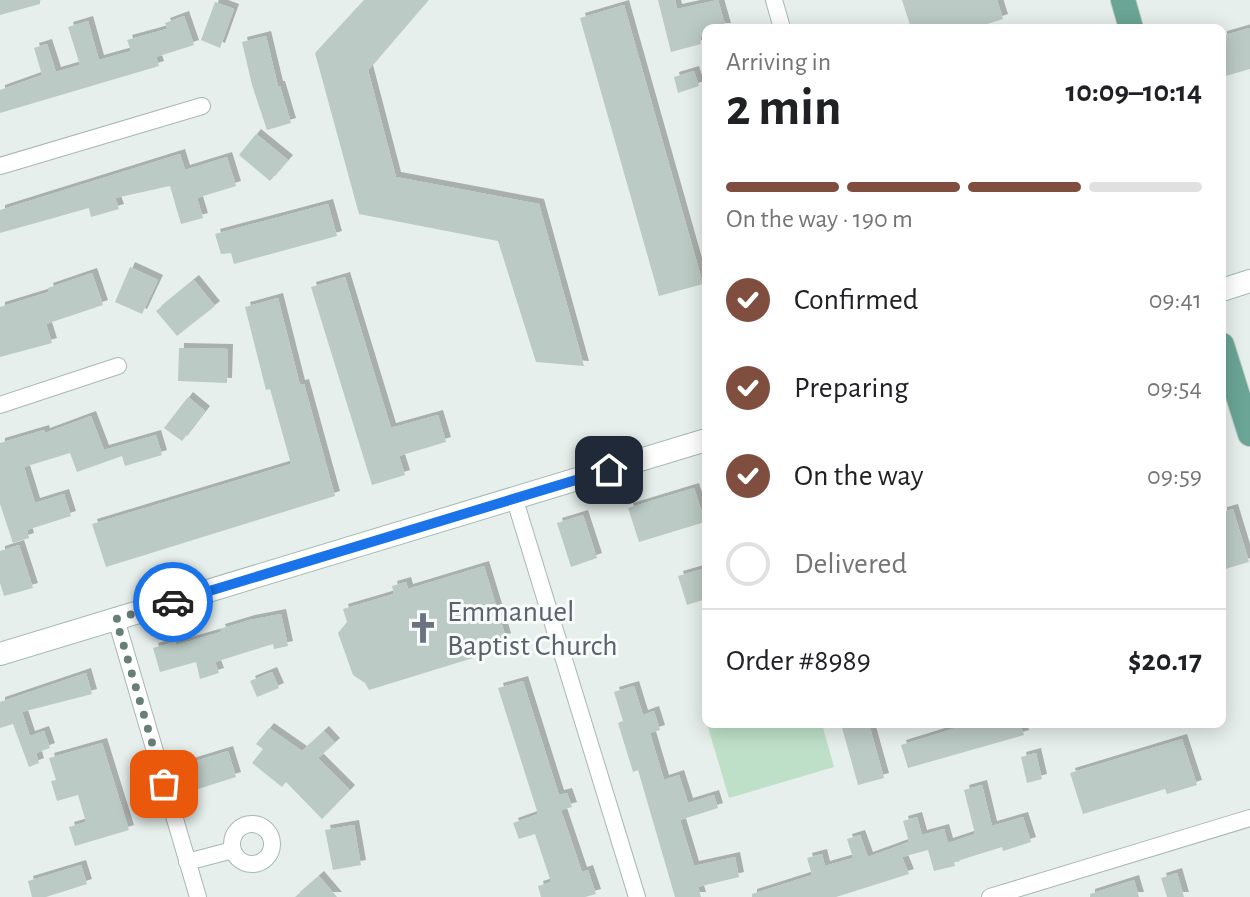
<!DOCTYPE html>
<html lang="en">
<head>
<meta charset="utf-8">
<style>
	:root { --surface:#fff; --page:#f2f2f2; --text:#202124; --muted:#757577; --line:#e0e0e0; --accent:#7f4e3f }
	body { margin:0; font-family:"Alegreya Sans",sans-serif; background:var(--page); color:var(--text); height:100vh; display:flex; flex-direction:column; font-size:30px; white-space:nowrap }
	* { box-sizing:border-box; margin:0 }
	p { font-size:26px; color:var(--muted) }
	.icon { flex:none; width:44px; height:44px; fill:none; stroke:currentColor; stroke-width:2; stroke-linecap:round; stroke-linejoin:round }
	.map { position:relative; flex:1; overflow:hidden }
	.panel { position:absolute; left:702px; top:24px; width:524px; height:704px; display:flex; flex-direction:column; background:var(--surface); border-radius:12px; box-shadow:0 4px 20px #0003 }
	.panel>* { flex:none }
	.pin { position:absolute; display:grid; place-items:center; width:68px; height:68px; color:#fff; margin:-34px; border-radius:16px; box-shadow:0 4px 12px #0006 }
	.courier { position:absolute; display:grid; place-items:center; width:80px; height:80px; margin:-40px; border:6px solid #1a73e8; border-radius:50%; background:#fff; color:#222; box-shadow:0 2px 10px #0007 }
	.overview em { font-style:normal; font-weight:600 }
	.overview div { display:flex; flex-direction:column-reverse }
	.overview { display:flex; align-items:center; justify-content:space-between; height:136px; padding:0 24px }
	h1 { font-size:52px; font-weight:600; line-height:60px }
	.bar { display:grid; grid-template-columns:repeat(4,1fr); gap:12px 8px; align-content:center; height:96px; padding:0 24px }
	.bar i { height:10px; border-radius:6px; background:var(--line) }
	.bar .active { background:var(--accent) }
	.bar p { grid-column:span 4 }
	.line { display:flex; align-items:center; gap:20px; padding:0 24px; border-top:2px solid var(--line) }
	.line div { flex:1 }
	ol { padding:0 24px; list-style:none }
	li { display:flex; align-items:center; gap:24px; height:88px }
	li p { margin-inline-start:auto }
	li .icon { padding:8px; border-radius:50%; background:var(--accent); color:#fff; stroke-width:4 }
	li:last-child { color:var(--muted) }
	li i { width:44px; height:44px; border:4px solid var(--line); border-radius:50% }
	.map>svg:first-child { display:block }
</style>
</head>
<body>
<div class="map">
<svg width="1250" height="897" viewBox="0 0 1250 897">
	<defs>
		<filter id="shadow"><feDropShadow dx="5" dy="-5" stdDeviation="0" flood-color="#0004"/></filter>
	</defs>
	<rect width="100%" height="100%" fill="#e6efeb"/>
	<!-- green -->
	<path fill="#bfe0c8" d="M707,724h115l12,43 -105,31z"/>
	<!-- building -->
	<path fill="#bbcac4" filter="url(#shadow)" d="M0,0h40v4l-40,11z
		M364,0h64l-60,70 28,107 143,27 45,162 -48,-4 -38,-121 -139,-27 -44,-161z
		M658,0h17l2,9 41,-9 8,28h-20v8l-6,1 1,7 -30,8z
		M902,0h95l6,19 -28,9h-64z
		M215,2l19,7 -14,39 -19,-8z
		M624,5l79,279 -44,12 -79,-278z
		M184,16l10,29 -38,12 3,9 -159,47v-23l42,-15 -8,-27 13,-4 9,28 24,-7 -12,-38 20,-6 11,39 32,-9 -4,-11 40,-11 -2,-6z
		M1250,28v41l-28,8v-41z
		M266,36l12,50h2l11,37 -24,7 -15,-45 -10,-43z
		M694,71l5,15 -21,7 -4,-16z
		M256,134l32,26 -18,21 -31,-26z
		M180,154l5,16 42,-13 9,29 -39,12 6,20 -22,6 -11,-38 -55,12 4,11 -28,8 -2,-9 -89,25v-23z
		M328,204l9,32 -103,28 -3,-11 -10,1 -6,-20z
		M130,267l28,13 -16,34 -27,-12z
		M92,273l11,32 -57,19 6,19 -52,14v-50l49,-15 -1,-4z
		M345,277l46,151 47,-13 8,27 -47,14 6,19 -33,10 -61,-198z
		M194,280l21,26 -38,30 -21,-25z
		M278,298l22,87 4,-1 31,112 -229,71 -14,-43 199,-60 -21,-75 -4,1 -21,-83z
		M179,348l49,1 -1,34 -49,-2z
		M188,397l17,14 -23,30 -18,-13z
		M91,416l13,34 52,-15 6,20 -37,11 -3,-10 -45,16 -7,-19 -46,14 11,36 29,-9 7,22 -44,14 2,8 -16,5 -13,-39v-61l44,-13 1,3z
		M694,488l11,34 -66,20 -11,-34z
		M1233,509l16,53 -27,8v-58z
		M583,515l14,43 -26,9 -14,-44z
		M19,545l14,43 -29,8 -4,-13v-32z
		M484,566l22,72 -34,10 1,10 -104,32 -4,-7 -12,-8 -15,-42 9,-11 -4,-13 51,-15 -2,-8 14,-4 2,7z
		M706,568v31l-19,6 -9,-29z
		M281,614l7,32 -14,3 -1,-5 -58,18 4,11 -19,6 -4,-17 -36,10 -7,-24 22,-6 1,3 45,-13 -1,-3 30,-9z
		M272,672l7,16 -22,9 -7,-16z
		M86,673l6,21 -70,18 8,24 14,-5 6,17 -14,5 3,10 -10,4 -16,-43 -13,4v-26z
		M523,681l36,114 8,-2 5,14 -11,3 21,62 6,-2 8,24 -11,3h-44l-3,-11 13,-4 -16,-48 -16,5 -6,-16 25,-9 -40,-126z
		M634,686l9,29 11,-4 6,19 -10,3 14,47 15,-5 9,28 26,-8 4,13 -38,12 14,46 41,-9 4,20 -41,10 3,10h-26l-37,-127 -5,2 -15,-49 5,-2 -9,-29z
		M841,724h28l15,54 -26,7z
		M969,724h51l4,11 -116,33 -7,-23z
		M269,728l33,23 22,-20 11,12 -17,15 32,32 -28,29 -36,-37 -4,5 -30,-24 11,-14 -7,-5z
		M1182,739l15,46 -30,9 -2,-5 -82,25 -13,-41z
		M102,743l27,87 -54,16 -6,-19 17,-5 -8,-27 -21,6 -6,-20 5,-1 -7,-22z
		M228,751l8,26 -38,12 -9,-26z
		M1036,753l6,26 -15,4 -6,-26z
		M982,785l10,41 31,-9 8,25 -28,9 -1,-4 -48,15 1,4 -21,5 -6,-21 -26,7 7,17 -73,23h-84v-3l60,-19 -5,-17 15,-4 3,12 28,-8 -6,-19 13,-4 8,22 41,-15 -6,-21 14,-4 5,18 22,-6 4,14 27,-9 -11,-44z
		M354,825l7,40 -28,5 -8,-40z
		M81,865l6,19 -41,13h-14l-4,-16z
		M1177,873l7,24h-17l-6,-19z
		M319,876l18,21h-42z
		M1134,880l5,17h-49v-3z"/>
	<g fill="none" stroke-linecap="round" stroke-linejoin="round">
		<defs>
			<path id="minor" d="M774,0l8,28
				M0,166l202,-60
				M0,405l118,-39
				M514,497l123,400
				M116,619l82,278
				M232 844a20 20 0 1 1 40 0a20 20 0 1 1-40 0Z
				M187,862l46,-12
				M990,897l260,-79"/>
			<path id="secondary" d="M1222,290l28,-9
				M0,654l706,-214"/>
			<path id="primary" d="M1123,0l8,28
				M1222,345l28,89"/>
		</defs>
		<!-- minor casing -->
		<use href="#minor" stroke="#a8b8b2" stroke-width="18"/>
		<!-- secondary casing -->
		<use href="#secondary" stroke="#a4bbb3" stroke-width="24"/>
		<!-- primary casing -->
		<use href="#primary" stroke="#c2cac8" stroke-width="26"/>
		<!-- minor -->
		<use href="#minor" stroke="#fff" stroke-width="16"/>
		<!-- secondary -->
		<use href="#secondary" stroke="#fff" stroke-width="22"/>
		<!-- primary -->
		<use href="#primary" stroke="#6aa596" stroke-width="24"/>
	</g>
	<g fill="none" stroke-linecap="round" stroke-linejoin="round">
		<!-- done -->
		<path stroke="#687f78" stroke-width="8" stroke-dasharray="0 14.4" d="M164,784l-48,-165 57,-17"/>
		<!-- route -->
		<path stroke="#1a73e8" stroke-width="10" d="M173,602l436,-132"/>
	</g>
	<!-- icons -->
	<defs>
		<symbol id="church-bare" viewBox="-9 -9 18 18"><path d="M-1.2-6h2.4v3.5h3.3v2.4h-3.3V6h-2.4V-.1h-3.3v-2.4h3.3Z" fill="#6b7280" stroke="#f7fbf9" stroke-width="2.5" paint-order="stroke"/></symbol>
	</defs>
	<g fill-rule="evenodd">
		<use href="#church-bare" x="401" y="606" width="44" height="44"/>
	</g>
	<g text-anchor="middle" stroke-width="6" stroke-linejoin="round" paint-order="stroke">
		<!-- worship labels -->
		<g font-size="30" fill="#5b616d" stroke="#f7fbf9" text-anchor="start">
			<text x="447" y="621">Emmanuel<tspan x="447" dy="34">Baptist Church</tspan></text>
		</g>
	</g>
</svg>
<div class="pin" style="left:164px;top:784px;background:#ea580c"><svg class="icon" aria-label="bag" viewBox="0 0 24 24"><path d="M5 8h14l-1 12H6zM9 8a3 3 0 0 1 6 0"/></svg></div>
<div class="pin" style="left:609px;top:470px;background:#1f2937"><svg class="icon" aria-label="home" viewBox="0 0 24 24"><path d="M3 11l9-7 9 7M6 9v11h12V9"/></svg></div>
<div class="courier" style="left:173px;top:602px"><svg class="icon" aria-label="car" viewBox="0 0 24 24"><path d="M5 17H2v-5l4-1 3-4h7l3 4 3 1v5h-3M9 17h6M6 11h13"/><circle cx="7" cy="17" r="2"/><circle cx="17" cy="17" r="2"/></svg></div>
<section class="panel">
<div class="overview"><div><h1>2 min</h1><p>Arriving in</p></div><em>10:09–10:14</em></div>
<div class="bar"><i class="active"></i><i class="active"></i><i class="active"></i><i></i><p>On the way · 190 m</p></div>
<ol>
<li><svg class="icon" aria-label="check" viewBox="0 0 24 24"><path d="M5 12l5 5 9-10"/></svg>Confirmed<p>09:41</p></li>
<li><svg class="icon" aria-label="check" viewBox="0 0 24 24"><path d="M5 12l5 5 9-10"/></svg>Preparing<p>09:54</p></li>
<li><svg class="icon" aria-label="check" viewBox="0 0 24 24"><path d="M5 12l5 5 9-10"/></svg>On the way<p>09:59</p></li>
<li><i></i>Delivered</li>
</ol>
<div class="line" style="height:104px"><div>Order #8989</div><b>$20.17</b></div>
</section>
</div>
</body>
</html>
